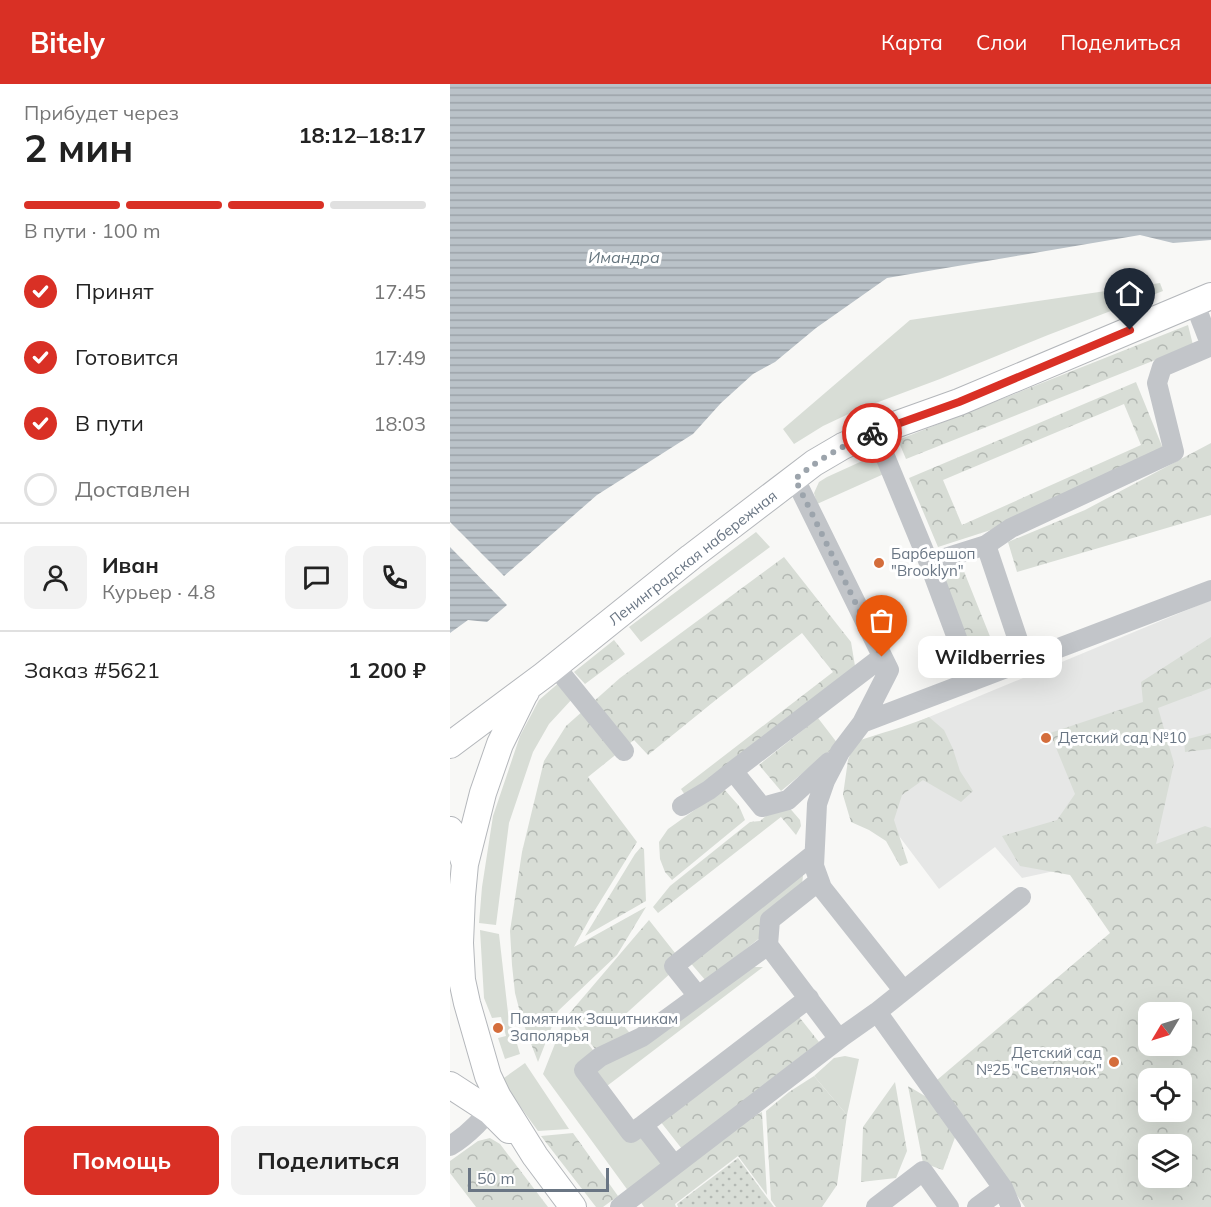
<!DOCTYPE html>
<html lang="ru">
<head>
<meta charset="utf-8">
<style>
	:root { --surface:#fff; --page:#f2f2f2; --text:#222; --muted:#767676; --line:#e0e0e0; --accent:#d93025 }
	body { margin:0; font-family:Mulish,sans-serif; background:var(--page); color:var(--text); height:100vh; display:flex; flex-direction:column; font-size:22px; white-space:nowrap }
	* { box-sizing:border-box; margin:0 }
	p { font-size:20px; color:var(--muted) }
	.icon { flex:none; width:33px; height:33px; fill:none; stroke:currentColor; stroke-width:2; stroke-linecap:round; stroke-linejoin:round }
	.map { position:relative; flex:1; overflow:hidden }
	.sheet { display:flex; flex-direction:column; background:var(--surface); width:450px }
	.sheet>* { flex:none }
	.needle { width:39px; rotate:232deg }
	.tools { position:absolute; left:688px; top:918px; display:grid; gap:12px }
	.tools a { display:grid; place-items:center; width:54px; height:54px; border-radius:12px; background:var(--surface); box-shadow:0 6px 24px #0002; font-size:30px }
	.scale { position:absolute; left:18px; bottom:15px; width:141px; box-sizing:border-box; padding-left:6px; border:3px solid #6a7684; border-top:0; font-size:16px; line-height:21px; white-space:nowrap; color:#6a7684; -webkit-text-stroke:4px #fff; paint-order:stroke }
	.pin { position:absolute; display:grid; place-items:center; width:51px; height:51px; color:#fff; margin:-62px -26px; border-radius:50% 50% 50% 0; rotate:-45deg; box-shadow:0 0 6px #0007 }
	.pin .icon { rotate:45deg }
	.courier { position:absolute; display:grid; place-items:center; width:60px; height:60px; margin:-30px; border:4px solid #d93025; border-radius:50%; background:#fff; color:#222; box-shadow:0 2px 8px #0007 }
	.bubble { position:absolute; height:42px; border-radius:12px; background:var(--surface); box-shadow:0 6px 24px #0002; font-size:20px; font-weight:700; line-height:42px; text-align:center }
	.summary em { font-style:normal; font-weight:700 }
	.summary div { display:flex; flex-direction:column-reverse }
	.summary { display:flex; align-items:center; justify-content:space-between; height:102px; padding:0 24px }
	h1 { font-size:39px; font-weight:700; line-height:45px }
	.bar { display:grid; grid-template-columns:repeat(4,1fr); gap:9px 6px; align-content:center; height:72px; padding:0 24px }
	.bar i { height:8px; border-radius:4px; background:var(--line) }
	.bar .current { background:var(--accent) }
	.bar p { grid-column:span 4 }
	.line { display:flex; align-items:center; gap:15px; padding:0 24px; border-top:2px solid var(--line) }
	.line div { flex:1 }
	.round { display:grid; place-items:center; flex:none; width:63px; height:63px; border-radius:12px; background:var(--page) }
	ol { padding:0 24px; list-style:none }
	li { display:flex; align-items:center; gap:18px; height:66px }
	li p { margin-inline-start:auto }
	li .icon { padding:6px; border-radius:50%; background:var(--accent); color:#fff; stroke-width:4 }
	li:last-child { color:var(--muted) }
	li i { width:33px; height:33px; border:3px solid var(--line); border-radius:50% }
	.cta { display:flex; gap:12px; margin-top:auto; padding:12px 24px }
	.cta a { flex:1; height:69px; border-radius:12px; background:var(--accent); color:#fff; font-size:24px; font-weight:700; line-height:69px; text-align:center }
	.cta a+a { background:var(--page); color:var(--text) }
	header { display:flex; align-items:center; gap:36px; box-sizing:border-box; height:84px; padding:0 30px; background:var(--accent); color:#fff }
	header strong { font-size:28px }
	nav { display:flex; gap:33px; margin-inline-start:auto; font-size:21px }
	main { display:flex; flex:1; min-height:0 }
	.map>svg:first-child { display:block }
</style>
</head>
<body>
<header>
<strong>Bitely</strong>
<nav><a>Карта</a><a>Слои</a><a>Поделиться</a></nav>
</header>
<main>
<section class="sheet">
<div class="summary"><div><h1>2 мин</h1><p>Прибудет через</p></div><em>18:12–18:17</em></div>
<div class="bar"><i class="current"></i><i class="current"></i><i class="current"></i><i></i><p>В пути · 100 m</p></div>
<ol>
<li><svg class="icon" aria-label="check" viewBox="0 0 24 24"><path d="M5 12l5 5 9-10"/></svg>Принят<p>17:45</p></li>
<li><svg class="icon" aria-label="check" viewBox="0 0 24 24"><path d="M5 12l5 5 9-10"/></svg>Готовится<p>17:49</p></li>
<li><svg class="icon" aria-label="check" viewBox="0 0 24 24"><path d="M5 12l5 5 9-10"/></svg>В пути<p>18:03</p></li>
<li><i></i>Доставлен</li>
</ol>
<div class="line" style="height:108px"><a class="round"><svg class="icon" aria-label="person" viewBox="0 0 24 24"><circle cx="12" cy="8" r="4"/><path d="M4 21q1-7 8-7t8 7"/></svg></a><div><b>Иван</b><p>Курьер · 4.8</p></div><a class="round"><svg class="icon" aria-label="chat" viewBox="0 0 24 24"><path d="M4 5h16v11H9l-5 4z"/></svg></a><a class="round"><svg class="icon" aria-label="phone" viewBox="0 0 24 24"><path d="M5 4h4l2 5-3 2q2 4 5 5l2-3 5 2v4C11 20 4 13 5 4z"/></svg></a></div>
<div class="line" style="height:78px"><div>Заказ #5621</div><b>1 200 ₽</b></div>
<div class="cta"><a>Помощь</a><a>Поделиться</a></div>
</section>
<div class="map">
<svg width="761" height="1123" viewBox="0 0 761 1123">
	<defs>
		<pattern id="forest-crowns" width="20" height="18" patternUnits="userSpaceOnUse" patternTransform="scale(1.5)"><rect width="20" height="18" fill="#d8ddd6"/><path d="M2 6a3 3 0 1 1 6 0M12 15a3 3 0 1 1 6 0" fill="none" stroke="#b3b8b3"/></pattern>
		<pattern id="park-dots" width="8" height="8" patternUnits="userSpaceOnUse" patternTransform="scale(1.5)"><rect width="8" height="8" fill="#d8ddd6"/><path d="M2 2h.1M6 6h.1" fill="none" stroke="#b3b8b3" stroke-width="1.8" stroke-linecap="round"/></pattern>
		<pattern id="water-rules" width="6" height="5" patternUnits="userSpaceOnUse" patternTransform="scale(1.5)"><rect width="6" height="5" fill="#bac2c8"/><path d="M0 2.5h6" fill="none" stroke="#9ba2a8"/></pattern>
	</defs>
	<rect width="100%" height="100%" fill="#f8f8f6"/>
	<!-- built -->
	<path fill="#e6e7e6" d="M761,516v237l-189,41 -27,-31 -56,42 -46,-61 -41,-79z"/>
	<!-- grass -->
	<path fill="#d8ddd6" d="M710,199l3,8 -115,44 -108,44 -83,31 -34,16 -29,18 -11,-15 127,-109z
		M421,373l10,4 5,12 -69,31 -3,-11 5,-11 8,-5z
		M306,448l14,15 -129,95 -12,-15z
		M111,597l12,17 -24,26 -16,28 -24,71 -13,102 -17,-2 3,-36 11,-71 27,-80 19,-36z
		M30,846l19,4 9,79 12,41 -15,5 -7,-21 8,-2 -5,-19 -9,1 -8,-20z
		M302,883h11l-156,119 57,78 -35,28 -86,-118 23,-58 38,48z
		M395,972l14,3 -12,56 -33,-39 20,-18z
		M75,979l44,66 -31,2 -37,-51z"/>
	<!-- forest -->
	<path fill="url(#forest-crowns)" fill-rule="evenodd" d="M738,241l5,20 -287,114 -8,-19z
		M686,298l28,69 -164,76 -62,20 -29,-69zM674,320l17,41 -179,80 -19,-45z
		M761,359v72l-194,57 -9,-30 77,-32z
		M334,473l67,85 4,24 -168,132 -6,-9 152,-117 -31,-39 -85,66 -69,56 -14,-15 -46,37 49,65 -47,76 -16,29 72,-40 -29,48 -59,56 -20,51 -16,-42 -7,-27 -3,-28 -2,-34 12,-79 22,-91 22,-35 54,-48z
		M511,480l32,80 -21,7 -32,-80z
		M761,553v51l-53,20 16,55 -18,81 49,-18 6,2v379h-186l-88,-127 173,-147 -40,-58 -50,-9 -18,-30 55,-16 18,-26 -25,-61 93,-31 -2,-20zM699,928h33v34h-33zM699,994h33v34h-33zM699,1060h33v34h-33z
		M164,556l11,14 -40,30 -11,-12z
		M479,633l15,13 9,19 7,22 13,20 -12,11 -38,-22 -21,15 -8,25 14,43 -8,3 -14,-25 -17,-11 -18,-8 -8,-27 5,-35 7,-18c25,-9 50,-15 74,-25z
		M368,634l20,26 -57,47 -22,-26z
		M761,649v16l-26,3 -1,-12z
		M274,705l15,17 6,14 -73,60 -7,-8 -5,-13 -1,-17 9,-13z
		M337,721l13,15 1,6 -5,9 -15,-18 -123,96 -5,-6 17,-21 80,-64 10,-1 12,-10z
		M191,763l3,2 2,52 -61,35 50,-82z
		M354,782l-2,19 -41,52 -55,44 -18,-21z
		M199,836l30,38 -6,13 -54,49 14,17 -34,17 -31,-39z
		M346,929l23,29 -137,107 -22,-28z
		M364,992l33,39 -10,70 -15,22h-46l-5,-7 -5,-89 23,-19z
		M445,998l12,69 -11,27 -35,4 2,-55z
		M458,1002l27,16 22,30 -14,38 -20,-7z
		M312,1028l5,83 -29,-39 -63,48 1,3h-32l-4,-6 102,-79z
		M123,1049l45,63 -15,11h-7l-55,-71z
		M40,1054l10,6 48,63h-72l-26,-34v-12l28,-20z"/>
	<!-- park -->
	<path fill="url(#park-dots)" d="M288,1074l36,49h-96l-1,-3z"/>
	<!-- water -->
	<path fill="url(#water-rules)" d="M0,0h761v156l-38,3 -33,-8 -253,43 -71,50 -41,34 -22,12 -32,29 -28,31 -96,61 -93,81 -54,-54z
		M0,463l57,58 -20,17 -19,-2 -18,13z"/>
	<g fill="none" stroke-linecap="round" stroke-linejoin="round">
		<defs>
			<path id="major" d="M76,608l-2,3 -24,49 -17,49 -18,71 -3,32 -2,47 2,37 5,23 21,73 10,21 37,59 38,51
				M0,661l94,-70 147,-118 123,-94 29,-17 32,-14 84,-30 252,-106
				M0,746l7,9 8,25
				M0,1001l40,26 19,19"/>
		</defs>
		<!-- major casing -->
		<use href="#major" stroke="#b4b7bb" stroke-width="28"/>
		<!-- minor -->
		<path stroke="#c2c5c9" stroke-width="20" d="M425,348l54,131 57,-18 25,-17 163,-76 -17,-69 5,-16 49,-21 -17,-44
			M345,395l94,191 -27,53 -22,29 -15,29 -8,23 -3,62 8,22 81,102
			M536,461l39,116
			M479,479l44,118
			M105,582l69,85
			M412,639l349,-133
			M283,687l149,-114
			M232,722l27,-16 24,-19 29,36 26,-7 41,-38
			M369,797l-49,39 -2,25 71,94
			M248,912l-24,-30 140,-112
			M427,928l126,176 -26,19
			M193,1041l-12,8 -47,-63 16,-13 42,-20 126,-92
			M0,1062c18,-11 36,-29 47,-47
			M224,1081l-31,-40 166,-127
			M553,1104l8,19
			M170,1123l223,-171 34,-24 144,-115
			M426,1123l47,-36 26,36"/>
		<!-- major -->
		<use href="#major" stroke="#fff" stroke-width="26"/>
	</g>
	<g fill="none" stroke-linecap="round" stroke-linejoin="round">
		<!-- done -->
		<path stroke="#9ca4ac" stroke-width="6" stroke-dasharray="0 10.8" d="M422,349c-30,13 -53,26 -77,46l87,178"/>
		<!-- route -->
		<path stroke="#d93025" stroke-width="8" d="M422,349l87,-31 171,-72"/>
	</g>
	<!-- markers -->
	<g fill="#d46d3b" stroke="#fff" stroke-width="2">
		<circle cx="429" cy="479" r="6"/>
		<circle cx="596" cy="654" r="6"/>
		<circle cx="48" cy="944" r="6"/>
		<circle cx="664" cy="978" r="6"/>
	</g>
	<g text-anchor="middle" stroke-width="6" stroke-linejoin="round" paint-order="stroke">
		<!-- poi labels -->
		<g font-size="15" fill="#6a7684" stroke="#fff" text-anchor="start">
			<text x="441" y="475">Барбершоп<tspan x="441" dy="17">"Brоoklyn"</tspan></text>
			<text x="608" y="659">Детский сад №10</text>
			<text x="60" y="940">Памятник Защитникам<tspan x="60" dy="17">Заполярья</tspan></text>
			<text x="652" y="974" text-anchor="end">Детский сад<tspan x="652" dy="17">№25 "Светлячок"</tspan></text>
		</g>
		<!-- street labels -->
		<g font-size="15" fill="#6a7684" stroke="#fff">
			<text transform="translate(243 474) rotate(-38)" y="5">Ленинградская набережная</text>
		</g>
		<!-- water labels -->
		<g font-size="16" font-style="italic" fill="#66767f" stroke="#fff">
			<text x="174" y="179">Имандра</text>
		</g>
	</g>
</svg>
<div class="tools">
<a><svg class="needle" viewBox="-14 -14 28 28"><path d="M0-13l5 13h-10z" fill="#e53935"/><path d="M0 13l5-13h-10z" fill="#767676"/></svg></a>
<a><svg class="icon" aria-label="locate" viewBox="0 0 24 24"><circle cx="12" cy="12" r="6"/><path d="M12 2v4M12 18v4M2 12h4M18 12h4"/></svg></a>
<a><svg class="icon" aria-label="layers" viewBox="0 0 24 24"><path d="M12 4l9 5-9 5-9-5zM3 14l9 5 9-5"/></svg></a>
</div>
<div class="scale">50 m</div>
<div class="pin" style="left:432px;top:573px;background:#ea580c"><svg class="icon" aria-label="bag" viewBox="0 0 24 24"><path d="M5 8h14l-1 12H6zM9 8a3 3 0 0 1 6 0"/></svg></div>
<div class="pin" style="left:680px;top:246px;background:#1f2937"><svg class="icon" aria-label="home" viewBox="0 0 24 24"><path d="M3 11l9-7 9 7M6 9v11h12V9"/></svg></div>
<div class="courier" style="left:422px;top:349px"><svg class="icon" aria-label="bike" viewBox="0 0 24 24"><circle cx="6" cy="16" r="4"/><circle cx="18" cy="16" r="4"/><path d="M6 16l4-8h5l3 8M10 8l3 8H6M13 5h3"/></svg></div>
<div class="bubble" style="left:468px;top:552px;width:144px">Wildberries</div>
</div>
</main>
</body>
</html>
